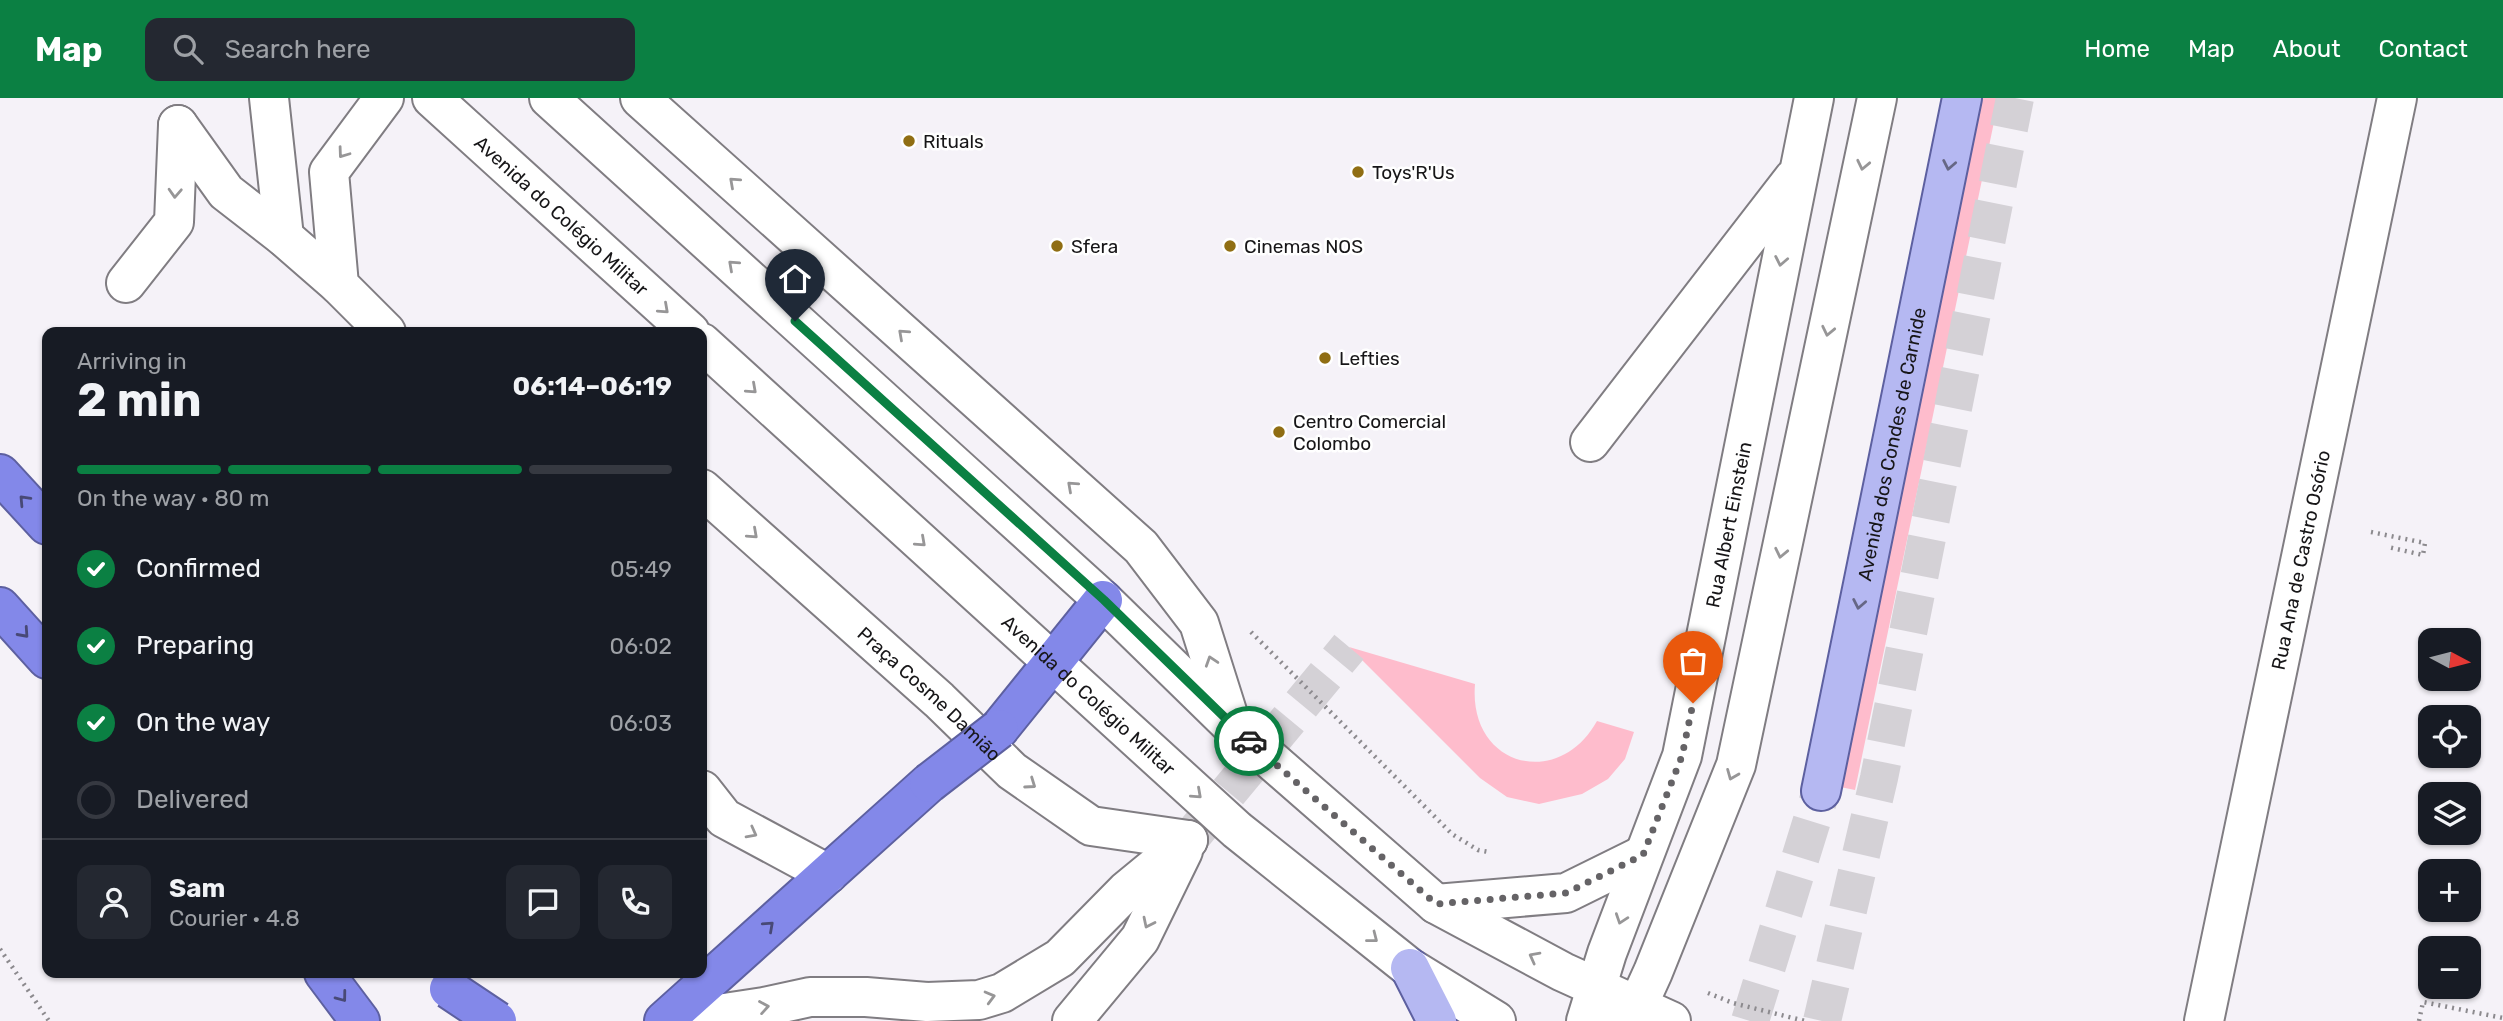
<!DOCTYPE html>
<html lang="en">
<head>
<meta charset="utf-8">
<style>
	:root { --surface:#171b24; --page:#242831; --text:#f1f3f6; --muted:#9ea1a6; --line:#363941; --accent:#0b8043 }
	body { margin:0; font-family:Rubik,sans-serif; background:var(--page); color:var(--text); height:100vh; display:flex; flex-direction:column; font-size:26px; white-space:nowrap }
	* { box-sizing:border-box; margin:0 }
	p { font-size:23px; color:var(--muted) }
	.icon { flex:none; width:38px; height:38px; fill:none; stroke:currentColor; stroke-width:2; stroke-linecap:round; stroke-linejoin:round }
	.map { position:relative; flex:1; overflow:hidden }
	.panel { position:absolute; left:42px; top:229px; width:665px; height:651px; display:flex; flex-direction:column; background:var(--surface); border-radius:14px; box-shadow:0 2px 5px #0004 }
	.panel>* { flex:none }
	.needle { width:46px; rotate:97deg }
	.tools { position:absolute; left:2418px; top:530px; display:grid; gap:14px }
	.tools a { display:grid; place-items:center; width:63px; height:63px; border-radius:14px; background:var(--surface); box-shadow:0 2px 5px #0004; font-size:35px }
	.pin { position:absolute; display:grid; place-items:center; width:60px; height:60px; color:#fff; margin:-72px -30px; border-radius:50% 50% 50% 0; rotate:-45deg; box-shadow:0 0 7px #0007 }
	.pin .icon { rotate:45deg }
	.courier { position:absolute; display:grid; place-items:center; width:70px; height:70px; margin:-35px; border:5px solid #0b8043; border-radius:50%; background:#fff; color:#222; box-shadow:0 2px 9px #0007 }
	.overview em { font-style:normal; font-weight:700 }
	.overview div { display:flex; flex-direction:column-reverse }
	.overview { display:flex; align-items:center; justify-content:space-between; height:119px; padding:0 35px }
	h1 { font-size:46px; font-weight:700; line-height:52px }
	.bar { display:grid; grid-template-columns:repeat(4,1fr); gap:10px 7px; align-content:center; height:84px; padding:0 35px }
	.bar i { height:9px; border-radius:5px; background:var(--line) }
	.bar .on { background:var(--accent) }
	.bar p { grid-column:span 4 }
	.line { display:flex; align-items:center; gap:18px; padding:0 35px; border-top:2px solid var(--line) }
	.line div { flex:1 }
	.round { display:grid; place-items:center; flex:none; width:74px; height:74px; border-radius:14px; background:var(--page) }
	ol { padding:0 35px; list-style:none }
	li { display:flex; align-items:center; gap:21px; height:77px }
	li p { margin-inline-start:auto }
	li .icon { padding:7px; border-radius:50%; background:var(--accent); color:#fff; stroke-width:4 }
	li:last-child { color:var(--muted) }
	li i { width:38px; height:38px; border:4px solid var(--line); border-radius:50% }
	header { display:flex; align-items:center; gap:42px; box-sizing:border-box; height:98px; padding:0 35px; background:var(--accent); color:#fff }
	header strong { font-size:33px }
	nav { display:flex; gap:38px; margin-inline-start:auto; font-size:24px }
	.search { width:490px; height:63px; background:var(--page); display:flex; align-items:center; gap:18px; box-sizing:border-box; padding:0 24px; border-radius:14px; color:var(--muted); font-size:26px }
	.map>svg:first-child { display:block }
</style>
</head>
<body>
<header>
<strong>Map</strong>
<div class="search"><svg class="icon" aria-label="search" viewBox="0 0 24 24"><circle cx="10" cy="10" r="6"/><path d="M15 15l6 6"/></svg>Search here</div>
<nav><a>Home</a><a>Map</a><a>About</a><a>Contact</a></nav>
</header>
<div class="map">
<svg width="2503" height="923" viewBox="0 0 2503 923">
	<rect width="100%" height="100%" fill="#f5f2f8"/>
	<!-- green -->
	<path fill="#febccc" d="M1958,0h41l-144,692 -39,-8z
		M1349,549l126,37c-7,82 83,107 122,37l37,11 -9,27 -17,20 -26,15 -43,10 -32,-7 -27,-19z"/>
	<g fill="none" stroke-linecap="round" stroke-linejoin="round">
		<!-- minor-tunnel -->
		<path stroke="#d4d1d6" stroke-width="38" stroke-dasharray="38 19" stroke-linecap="butt" d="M1192,738l157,-189"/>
		<!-- major-tunnel -->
		<path stroke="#d4d1d6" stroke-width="38" stroke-dasharray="38 19" stroke-linecap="butt" d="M1750,923l71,-230
			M1822,923l57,-243 136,-680"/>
		<defs>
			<g id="minor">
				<path d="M269,0l15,139 55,48"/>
				<path d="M384,0l-55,74 10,113 47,47"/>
				<path id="s1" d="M432,0l258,234"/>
				<path d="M549,0l554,502 129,126 204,178 127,68 108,49"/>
				<path d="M640,0l501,449 58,76 31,98"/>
				<path d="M178,27l48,67 58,45"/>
				<path d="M126,185l48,-61 4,-97"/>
				<path id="s2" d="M702,245l535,487 173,138 86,53"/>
				<path d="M1590,344l203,-263"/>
				<path id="s3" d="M702,391l237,211 73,71 79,55 97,14"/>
				<path d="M702,692l22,28 104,56"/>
				<path d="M1436,806l130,-11 77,-38"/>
				<path d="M672,923l92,-14 46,-10h56l61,5 52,-2 23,-7 58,-35 66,-67 62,-51"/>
				<path d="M1072,923l68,-82 43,-88"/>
				<path id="s4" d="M1586,923l21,-68 75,-197 132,-658"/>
				<path d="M1622,923l15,-14 16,-35 83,-207 141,-667"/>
				<path id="s5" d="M2204,923l193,-923"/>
			</g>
			<g id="major">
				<path id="s6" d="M1821,693l141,-693"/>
				<path d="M1410,870l27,53"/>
			</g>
			<path id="highway" d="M0,376l47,51
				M0,509l47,52
				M999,631l104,-129
				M324,875l36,48
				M664,923l265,-238"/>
		</defs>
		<!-- minor casing -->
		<use href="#minor" stroke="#807d82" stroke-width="42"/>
		<!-- major casing -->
		<use href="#major" stroke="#5d60a0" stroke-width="42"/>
		<!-- highway casing -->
		<use href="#highway" stroke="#5d60a0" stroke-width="42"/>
		<!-- path -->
		<path stroke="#8c8a8e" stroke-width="4.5" stroke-dasharray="2 5" stroke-linecap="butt" d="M2371,434l54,11 -2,12 -35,-8
			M1251,534l201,202 26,16 11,2
			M0,851l49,72
			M1708,895l25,10 72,18
			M2419,923l4,-19 80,16"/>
		<!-- minor -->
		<use href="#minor" stroke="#fff" stroke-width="38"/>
		<!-- major -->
		<use href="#major" stroke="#b5b8f2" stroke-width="38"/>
		<!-- highway -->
		<use href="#highway" stroke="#8388e9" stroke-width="38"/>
		<defs>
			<path id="highway-bridge" d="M929,685l70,-54
				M449,891l48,32"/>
		</defs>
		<!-- highway-bridge casing -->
		<use href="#highway-bridge" stroke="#5d60a0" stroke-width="42" stroke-linecap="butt"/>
		<!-- highway-bridge -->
		<use href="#highway-bridge" stroke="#8388e9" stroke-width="38"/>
	</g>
	<!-- one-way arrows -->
	<defs><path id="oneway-chevron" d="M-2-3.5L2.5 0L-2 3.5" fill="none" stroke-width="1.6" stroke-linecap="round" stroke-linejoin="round" transform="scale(1.75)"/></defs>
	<g stroke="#979697">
		<use href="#oneway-chevron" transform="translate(343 55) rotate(126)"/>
		<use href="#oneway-chevron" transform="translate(1863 67) rotate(102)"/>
		<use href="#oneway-chevron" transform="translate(734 84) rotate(-138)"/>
		<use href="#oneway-chevron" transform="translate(175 95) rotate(93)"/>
		<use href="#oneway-chevron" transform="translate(1781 163) rotate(101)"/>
		<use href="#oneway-chevron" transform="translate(733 167) rotate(-138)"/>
		<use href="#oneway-chevron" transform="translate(664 211) rotate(42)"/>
		<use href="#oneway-chevron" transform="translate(1828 233) rotate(102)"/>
		<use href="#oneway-chevron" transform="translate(903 236) rotate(-138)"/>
		<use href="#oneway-chevron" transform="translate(752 291) rotate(42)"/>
		<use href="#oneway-chevron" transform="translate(1072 388) rotate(-138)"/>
		<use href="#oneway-chevron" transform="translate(753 436) rotate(42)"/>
		<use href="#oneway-chevron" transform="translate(921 444) rotate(42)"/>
		<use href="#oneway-chevron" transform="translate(1781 455) rotate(102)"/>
		<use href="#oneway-chevron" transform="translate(1211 563) rotate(-108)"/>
		<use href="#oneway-chevron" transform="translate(1732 677) rotate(112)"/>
		<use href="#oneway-chevron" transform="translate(1031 686) rotate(35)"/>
		<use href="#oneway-chevron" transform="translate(1197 696) rotate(42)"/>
		<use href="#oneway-chevron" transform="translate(752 735) rotate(28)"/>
		<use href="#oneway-chevron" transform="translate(1621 821) rotate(109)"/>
		<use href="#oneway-chevron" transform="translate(1148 825) rotate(116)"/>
		<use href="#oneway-chevron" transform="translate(1373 840) rotate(38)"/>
		<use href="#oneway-chevron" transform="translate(1534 859) rotate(-152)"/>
		<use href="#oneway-chevron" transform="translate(990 899) rotate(-15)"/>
		<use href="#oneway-chevron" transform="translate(764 909) rotate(-10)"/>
	</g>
	<g stroke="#666785">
		<use href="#oneway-chevron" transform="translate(1949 67) rotate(101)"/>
		<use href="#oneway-chevron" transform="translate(1859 506) rotate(101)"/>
	</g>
	<g stroke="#484976">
		<use href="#oneway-chevron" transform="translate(24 402) rotate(-133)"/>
		<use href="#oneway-chevron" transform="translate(24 535) rotate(48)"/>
		<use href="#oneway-chevron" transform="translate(769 828) rotate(-42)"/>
		<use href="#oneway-chevron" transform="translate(342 899) rotate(53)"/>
	</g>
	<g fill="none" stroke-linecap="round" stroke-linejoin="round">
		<!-- done -->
		<path stroke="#656366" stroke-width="7" stroke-dasharray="0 12.6" d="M1249,643l187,163 130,-11 77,-38 39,-99 11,-53"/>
		<!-- route -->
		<path stroke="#0b8043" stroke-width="9" d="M795,223l309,279 145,141"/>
	</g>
	<!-- markers -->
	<g fill="#906e13" stroke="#fff" stroke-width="2.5">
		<circle cx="909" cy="43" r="7"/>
		<circle cx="1358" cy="74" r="7"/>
		<circle cx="1057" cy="148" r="7"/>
		<circle cx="1230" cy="148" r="7"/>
		<circle cx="1325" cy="260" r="7"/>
		<circle cx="1279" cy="334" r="7"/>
	</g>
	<g text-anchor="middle" stroke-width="5" stroke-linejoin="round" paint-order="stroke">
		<!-- poi labels -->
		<g font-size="19" fill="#171618" stroke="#fff" text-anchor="start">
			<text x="923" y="50">Rituals</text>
			<text x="1372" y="81">Toys'R'Us</text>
			<text x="1071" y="155">Sfera</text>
			<text x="1244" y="155">Cinemas NOS</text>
			<text x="1339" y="267">Lefties</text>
			<text x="1293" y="330">Centro Comercial<tspan x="1293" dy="22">Colombo</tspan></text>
		</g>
		<!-- street labels -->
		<g font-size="19" fill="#171618" stroke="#fff">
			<text dy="7" stroke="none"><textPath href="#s1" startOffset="175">Avenida do Colégio Militar</textPath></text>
			<text dy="7" stroke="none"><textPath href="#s6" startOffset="354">Avenida dos Condes de Carnide</textPath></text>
			<text dy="7" stroke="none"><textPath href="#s4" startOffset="518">Rua Albert Einstein</textPath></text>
			<text dy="7" stroke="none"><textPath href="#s5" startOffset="471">Rua Ana de Castro Osório</textPath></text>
			<text dy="7" stroke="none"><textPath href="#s3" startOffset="306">Praça Cosme Damião</textPath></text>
			<text dy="7" stroke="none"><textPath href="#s2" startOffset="523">Avenida do Colégio Militar</textPath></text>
		</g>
	</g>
</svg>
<div class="tools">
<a><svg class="needle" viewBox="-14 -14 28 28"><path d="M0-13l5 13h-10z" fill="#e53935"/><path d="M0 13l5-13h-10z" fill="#9ea1a6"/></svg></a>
<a><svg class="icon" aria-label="locate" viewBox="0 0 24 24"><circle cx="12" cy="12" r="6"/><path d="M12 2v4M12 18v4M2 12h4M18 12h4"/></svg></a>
<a><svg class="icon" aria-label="layers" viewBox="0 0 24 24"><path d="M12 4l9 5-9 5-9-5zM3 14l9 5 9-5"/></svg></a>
<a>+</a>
<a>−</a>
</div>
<div class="pin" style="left:1693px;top:605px;background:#ea580c"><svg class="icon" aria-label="bag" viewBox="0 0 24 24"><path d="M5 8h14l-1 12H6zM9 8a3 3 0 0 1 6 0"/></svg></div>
<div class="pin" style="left:795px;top:223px;background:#1f2937"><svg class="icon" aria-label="home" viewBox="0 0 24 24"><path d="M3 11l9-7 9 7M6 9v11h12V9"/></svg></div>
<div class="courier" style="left:1249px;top:643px"><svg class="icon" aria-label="car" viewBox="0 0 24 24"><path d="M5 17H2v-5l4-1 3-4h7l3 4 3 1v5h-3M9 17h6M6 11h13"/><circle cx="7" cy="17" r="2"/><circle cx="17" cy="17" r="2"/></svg></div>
<section class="panel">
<div class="overview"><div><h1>2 min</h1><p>Arriving in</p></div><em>06:14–06:19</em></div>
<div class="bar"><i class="on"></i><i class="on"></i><i class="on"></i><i></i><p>On the way · 80 m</p></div>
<ol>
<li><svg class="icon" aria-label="check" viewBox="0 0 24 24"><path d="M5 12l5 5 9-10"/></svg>Confirmed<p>05:49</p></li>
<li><svg class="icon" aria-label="check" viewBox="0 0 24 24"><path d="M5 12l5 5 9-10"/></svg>Preparing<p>06:02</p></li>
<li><svg class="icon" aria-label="check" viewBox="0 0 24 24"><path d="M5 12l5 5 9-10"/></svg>On the way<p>06:03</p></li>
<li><i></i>Delivered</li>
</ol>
<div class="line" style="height:126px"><a class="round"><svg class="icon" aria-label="person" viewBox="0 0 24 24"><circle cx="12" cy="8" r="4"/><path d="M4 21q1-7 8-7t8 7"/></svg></a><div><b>Sam</b><p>Courier · 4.8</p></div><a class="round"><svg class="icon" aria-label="chat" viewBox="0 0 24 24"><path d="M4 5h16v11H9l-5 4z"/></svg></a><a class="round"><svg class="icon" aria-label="phone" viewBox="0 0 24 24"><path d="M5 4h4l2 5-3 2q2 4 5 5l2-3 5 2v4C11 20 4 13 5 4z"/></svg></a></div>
</section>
</div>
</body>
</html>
